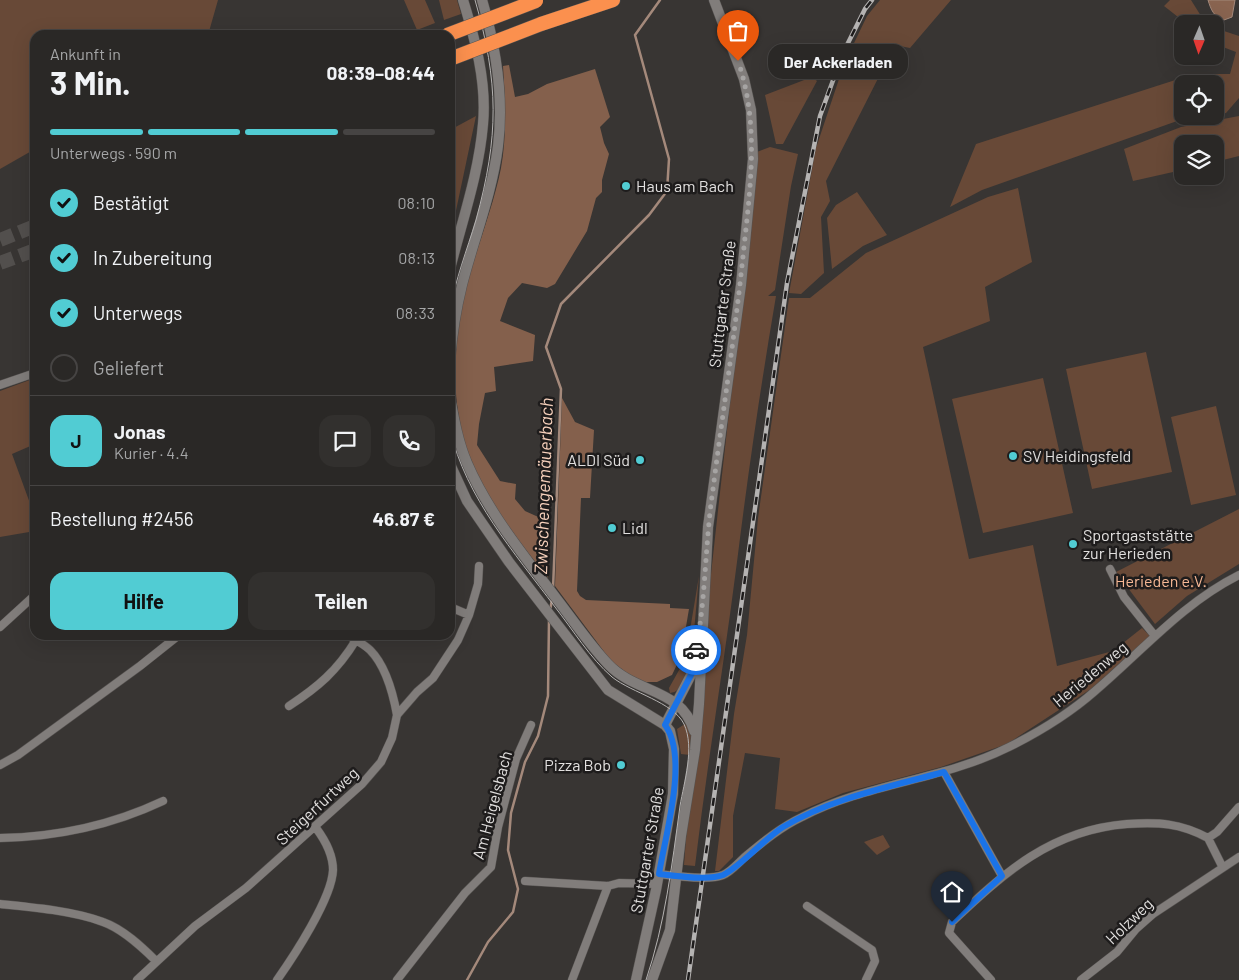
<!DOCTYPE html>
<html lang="de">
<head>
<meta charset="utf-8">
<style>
	:root { --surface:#2a2826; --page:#32302e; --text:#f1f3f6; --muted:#a5a6a7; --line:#464443; --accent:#51ccd3 }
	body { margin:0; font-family:Barlow,sans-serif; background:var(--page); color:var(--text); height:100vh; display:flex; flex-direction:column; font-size:19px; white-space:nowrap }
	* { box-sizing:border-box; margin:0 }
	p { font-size:16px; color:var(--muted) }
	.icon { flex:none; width:28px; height:28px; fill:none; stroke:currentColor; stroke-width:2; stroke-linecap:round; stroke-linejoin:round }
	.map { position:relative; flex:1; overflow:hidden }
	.panel { position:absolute; left:30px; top:30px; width:425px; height:610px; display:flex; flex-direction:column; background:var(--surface); border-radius:15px; box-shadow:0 5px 20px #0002,0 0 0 1px var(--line) }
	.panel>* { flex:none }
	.needle { width:32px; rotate:182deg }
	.fabs { position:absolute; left:1174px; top:15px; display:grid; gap:10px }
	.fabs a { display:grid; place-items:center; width:50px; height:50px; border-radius:10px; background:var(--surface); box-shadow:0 5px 20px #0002,0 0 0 1px var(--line); font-size:25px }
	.pin { position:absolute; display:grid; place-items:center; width:42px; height:42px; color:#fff; margin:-51px -21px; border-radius:50% 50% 50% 0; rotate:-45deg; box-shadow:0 0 5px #0007 }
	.pin .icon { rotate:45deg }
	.courier { position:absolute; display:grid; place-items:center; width:50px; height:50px; margin:-25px; border:4px solid #1a73e8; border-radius:50%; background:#fff; color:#222; box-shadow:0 1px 6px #0007 }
	.bubble { position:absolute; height:35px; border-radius:15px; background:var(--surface); box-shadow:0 5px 20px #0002,0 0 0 1px var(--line); font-size:16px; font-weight:700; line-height:35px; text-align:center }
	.overview em { font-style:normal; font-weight:700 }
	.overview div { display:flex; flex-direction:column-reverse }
	.overview { display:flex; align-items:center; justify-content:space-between; height:85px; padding:0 20px }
	h1 { font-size:32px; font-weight:700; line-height:38px }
	.bar { display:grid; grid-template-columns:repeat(4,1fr); gap:8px 5px; align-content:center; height:60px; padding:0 20px }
	.bar i { height:6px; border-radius:4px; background:var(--line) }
	.bar .on { background:var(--accent) }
	.bar p { grid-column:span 4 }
	.line { display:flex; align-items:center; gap:12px; padding:0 20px; border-top:1px solid var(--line) }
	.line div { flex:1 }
	.round { display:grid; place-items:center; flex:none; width:52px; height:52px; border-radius:15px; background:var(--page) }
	ol { padding:0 20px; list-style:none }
	li { display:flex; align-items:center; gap:15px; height:55px }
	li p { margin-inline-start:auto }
	li .icon { padding:5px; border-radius:50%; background:var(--accent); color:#111; stroke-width:4 }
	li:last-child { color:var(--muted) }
	li i { width:28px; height:28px; border:2px solid var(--line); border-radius:50% }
	.cta { display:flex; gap:10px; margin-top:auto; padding:10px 20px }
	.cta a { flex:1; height:58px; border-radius:15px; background:var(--accent); color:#111; font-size:20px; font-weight:700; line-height:58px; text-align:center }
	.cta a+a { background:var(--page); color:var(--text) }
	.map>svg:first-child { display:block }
</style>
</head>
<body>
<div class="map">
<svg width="1239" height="980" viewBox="0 0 1239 980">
	<rect width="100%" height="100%" fill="#383533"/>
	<!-- green -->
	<path fill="#684937" d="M0,0h218l-10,35h-173v114l-35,20z
		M404,0h21l10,23 -18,7z
		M439,0h18l4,14 -17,6z
		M880,0h71l-41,48 -15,-3 -69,136 4,20 -9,16 3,56 -23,21 -12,-1 27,-145 28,-84 23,-48z
		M1170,0h21l10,16 9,8h-23l-23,-18z
		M1215,28l24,8v62l-13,15 -11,2v-31h-33v32h22l-24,4 -198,70 -32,17 26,-63 218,-70h36l6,-22 -21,-8z
		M812,77l5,4 -34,63h-7l-11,-49z
		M476,116l-26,123v-109z
		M1239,116v40l-24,6v-18h-33v26l-49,11 -9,-32 57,-22z
		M770,147l28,7 -7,32 -16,104 -7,6h8c-15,88 -28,177 -39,266 -13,102 -30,203 -42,304l-11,-1c17,-239 50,-475 73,-713z
		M1018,188l14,74 -47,25 5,34 -67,26 46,212 64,-14 24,121 56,-15 29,-23 8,8 -59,53 -84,55 -66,23 -98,26 -46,19 -22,-3 5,-51 -35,-5 -12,63v41l-14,14h-4l19,-157 13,-79 11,-117 31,-220h21l56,-45 122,-56z
		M857,192l30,43 -24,11 -31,23 -5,-51 9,-13z
		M1146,352l26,120 -80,17 -26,-120z
		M35,378v66l-23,10 23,63v14l-35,6v-146z
		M1043,378l30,135 -90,20 -31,-134z
		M1216,406l20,89 -45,10 -20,-88z
		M1239,509v55l-52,32 -32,28 -39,-52z
		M699,576l-7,78h-6z
		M683,663h6c-2,11 -6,29 -19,30l-1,-5z
		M682,719l9,14 -1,22 -9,-1 -4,-25 8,-5z
		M883,835l7,12 -13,8 -13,-13z"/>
	<!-- forest -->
	<path fill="#84604c" d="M509,65l6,32 13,-3 19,-10 48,-15 15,48 -10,10 4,16 5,11 -7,26v12l-6,6 -9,33 -32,53 -8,4 -25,-5 -14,15 -8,23 35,14 -2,26 -39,6 2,24 -11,2 -6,31 -2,21 23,36 16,3 -1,15 10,12 20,9 4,27 -1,31c-28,-35 -58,-72 -76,-114 -23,-56 -20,-120 -5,-179 10,-39 26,-77 34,-117 6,-33 4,-68 2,-102z
		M562,398l13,24 19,8 -4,68h-9l-4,93 3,5 6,4 84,4v4l19,1 -8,47 -9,19 -15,7h-18l-28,-21 -56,-75z"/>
	<!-- water -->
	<path fill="#896450" stroke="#a4897b" d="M1208,0h27l-3,17 -8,3c-10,-3 -13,-10 -16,-20z"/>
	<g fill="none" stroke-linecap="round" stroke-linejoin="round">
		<!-- stream -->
		<path stroke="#a4897b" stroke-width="2.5" d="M553,589l8,-200 -15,-42 15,-43 88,-89 18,-24 2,-32 -34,-124 25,-35
			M550,611l2,-12
			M467,980l21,-38 25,-30 5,-23 -10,-39 3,-37 14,-51 13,-26 10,-40 1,-77"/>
		<!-- highway-tunnel -->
		<path stroke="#524f4d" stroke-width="14" stroke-dasharray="14 7" stroke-linecap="butt" d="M0,240l35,-14
			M0,263l35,-13"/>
		<defs>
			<path id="street" d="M0,385l35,-12
				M1110,569l14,28 31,39
				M450,607l19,8
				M0,627l35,-32
				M347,635c7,4 17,9 23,15 16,16 23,43 27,65
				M289,706c29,-19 48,-35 67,-66
				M0,765l18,-10 122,-89 39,-31
				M944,772l58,104
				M0,838c57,-1 112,-13 163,-37
				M1208,838l9,-6 22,-25
				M659,874c15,2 50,7 64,1 8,-3 16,-13 23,-19 18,-15 35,-29 56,-39 65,-34 141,-37 207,-70 30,-15 61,-34 86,-56 47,-40 88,-88 144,-116
				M525,881l83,5 11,-3 38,1
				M0,904c31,3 74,7 103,18 20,7 39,25 53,39
				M807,906l65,44 3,11 -9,19
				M137,980l58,-54 51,-38 116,-104 19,-22 11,-24 5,-23 20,-23 16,-14 25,-38 11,-25 9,-31 1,-18
				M277,980c17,-24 55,-82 56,-110 0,-16 -8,-30 -17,-42
				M397,980l68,-87 26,-26 7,-40 18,-68 15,-34
				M572,980l36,-94
				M991,980l-42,-47 3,-11c53,-50 99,-92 175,-98 32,-2 53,-1 81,14l14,28
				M1081,980l36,-28 19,-23 17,-15 86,-57"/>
			<path id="secondary" d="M450,269c12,-48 29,-96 33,-145 4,-42 -8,-85 -20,-124
				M450,360c2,-25 6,-51 12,-75 12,-47 30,-91 36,-139 6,-49 -2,-99 -16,-146
				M450,397c4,22 8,45 17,66 21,49 57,93 89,135 17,22 33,46 52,66 28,30 74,24 86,67
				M450,464l17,37 13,19 29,42 99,128 57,35 5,6 4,18 -1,45 -17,96 -20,90
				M665,725l27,-52 6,-33
				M652,980l18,-50 11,-94 14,-86 4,-46 9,-177 33,-242 12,-126 -2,-49 -7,-31 -30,-79"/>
			<path id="highway" d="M541,24l72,-24"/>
		</defs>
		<!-- street casing -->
		<use href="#street" stroke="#565351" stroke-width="9"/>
		<!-- secondary casing -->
		<use href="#secondary" stroke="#565351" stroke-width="11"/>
		<!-- highway casing -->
		<use href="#highway" stroke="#565351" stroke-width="15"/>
		<!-- street -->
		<use href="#street" stroke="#817d7b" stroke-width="8"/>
		<!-- secondary -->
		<use href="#secondary" stroke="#817d7b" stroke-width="10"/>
		<!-- highway -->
		<use href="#highway" stroke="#fb904e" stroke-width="14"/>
		<!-- tram -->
		<path stroke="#b5b3b2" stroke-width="1" d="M450,311c5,-31 17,-61 26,-91 23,-84 23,-137 -1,-220
			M450,430c16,68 64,122 105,177 18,23 35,51 57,70 20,16 61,25 72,47 11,24 0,58 -4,82 -8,59 -15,118 -34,174"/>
		<defs>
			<path id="rail" d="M688,980l99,-697 33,-167 23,-63 22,-44 7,-9"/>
		</defs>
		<!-- rail casing -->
		<use href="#rail" stroke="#b5b3b2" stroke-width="4.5"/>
		<!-- rail -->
		<use href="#rail" stroke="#1e1c1c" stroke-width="2.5" stroke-dasharray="8" stroke-linecap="butt"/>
		<defs>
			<path id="highway-bridge" d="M447,35l89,-34
				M450,59l91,-35"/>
		</defs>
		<!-- highway-bridge casing -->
		<use href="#highway-bridge" stroke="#565351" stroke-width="15" stroke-linecap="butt"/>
		<!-- highway-bridge -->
		<use href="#highway-bridge" stroke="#fb904e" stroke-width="14"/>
	</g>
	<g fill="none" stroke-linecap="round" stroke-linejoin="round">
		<!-- done -->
		<path stroke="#a6a4a3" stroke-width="5" stroke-dasharray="0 9" d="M696,650c10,-53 9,-107 17,-161 10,-78 22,-155 30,-233 7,-66 17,-131 -5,-195"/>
		<!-- route -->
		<path stroke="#1a73e8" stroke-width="6" d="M696,650l-4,23 -27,52c24,32 0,111 -6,149 16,2 49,7 64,1 17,-8 41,-36 60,-48 49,-29 106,-40 161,-55l58,104 -50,46"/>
	</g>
	<!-- markers -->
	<g fill="#51ccd3" stroke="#1e1c1c" stroke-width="2">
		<circle cx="626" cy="186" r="5"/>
		<circle cx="1013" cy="456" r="5"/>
		<circle cx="640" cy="460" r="5"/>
		<circle cx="612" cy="528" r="5"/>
		<circle cx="1073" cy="544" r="5"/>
		<circle cx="621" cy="765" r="5"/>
	</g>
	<g text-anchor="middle" stroke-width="5" stroke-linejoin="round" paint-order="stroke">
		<!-- poi labels -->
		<g font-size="16" fill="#e2e0df" stroke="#1e1c1c" text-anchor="start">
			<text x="636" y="192">Haus am Bach</text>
			<text x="1023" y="462">SV Heidingsfeld</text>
			<text x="630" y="466" text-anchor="end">ALDI Süd</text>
			<text x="622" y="534">Lidl</text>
			<text x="1083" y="541">Sportgaststätte<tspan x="1083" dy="18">zur Herieden</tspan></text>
			<text x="611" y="771" text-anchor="end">Pizza Bob</text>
		</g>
		<!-- street labels -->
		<g font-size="16" fill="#e2e0df" stroke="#1e1c1c">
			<text transform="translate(722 304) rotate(-83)" y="6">Stuttgarter Straße</text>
			<text transform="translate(1090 674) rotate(-40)" y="6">Heriedenweg</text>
			<text transform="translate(492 805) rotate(-75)" y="6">Am Heigelsbach</text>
			<text transform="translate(317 806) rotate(-43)" y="6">Steigerfurtweg</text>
			<text transform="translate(647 850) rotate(-80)" y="6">Stuttgarter Straße</text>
			<text transform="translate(1129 921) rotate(-44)" y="6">Holzweg</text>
		</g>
		<!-- park labels -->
		<g font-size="16" fill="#f7b895" stroke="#1e1c1c">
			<text x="1161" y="587">Herieden e.V.</text>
		</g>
		<!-- water labels -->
		<g font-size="18" font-style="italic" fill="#f7d1bc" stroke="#1e1c1c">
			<text transform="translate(544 486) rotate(-88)" y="6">Zwischengemäuerbach</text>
		</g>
	</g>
</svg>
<div class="fabs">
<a><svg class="needle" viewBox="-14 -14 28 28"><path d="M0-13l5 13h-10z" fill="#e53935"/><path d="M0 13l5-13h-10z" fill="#a5a6a7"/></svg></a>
<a><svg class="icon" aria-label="locate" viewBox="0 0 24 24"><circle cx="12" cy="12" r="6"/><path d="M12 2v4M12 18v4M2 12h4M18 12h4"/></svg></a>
<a><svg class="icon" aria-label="layers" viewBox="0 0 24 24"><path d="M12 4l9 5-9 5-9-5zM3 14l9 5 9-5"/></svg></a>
</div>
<div class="pin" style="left:738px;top:61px;background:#ea580c"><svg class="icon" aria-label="bag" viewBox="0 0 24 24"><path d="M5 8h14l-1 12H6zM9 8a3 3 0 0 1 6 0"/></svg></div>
<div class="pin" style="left:952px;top:922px;background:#1f2937"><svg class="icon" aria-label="home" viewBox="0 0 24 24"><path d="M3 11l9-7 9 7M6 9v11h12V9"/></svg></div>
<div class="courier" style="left:696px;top:650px"><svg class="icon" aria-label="car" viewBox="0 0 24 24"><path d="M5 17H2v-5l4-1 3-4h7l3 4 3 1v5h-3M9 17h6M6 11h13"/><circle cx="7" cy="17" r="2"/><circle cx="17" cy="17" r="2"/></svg></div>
<div class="bubble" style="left:768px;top:44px;width:140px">Der Ackerladen</div>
<section class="panel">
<div class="overview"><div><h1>3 Min.</h1><p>Ankunft in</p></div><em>08:39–08:44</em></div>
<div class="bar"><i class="on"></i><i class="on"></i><i class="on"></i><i></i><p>Unterwegs · 590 m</p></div>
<ol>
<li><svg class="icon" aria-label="check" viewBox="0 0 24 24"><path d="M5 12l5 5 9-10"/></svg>Bestätigt<p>08:10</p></li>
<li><svg class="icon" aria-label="check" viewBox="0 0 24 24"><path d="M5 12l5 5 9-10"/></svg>In Zubereitung<p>08:13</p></li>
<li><svg class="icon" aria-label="check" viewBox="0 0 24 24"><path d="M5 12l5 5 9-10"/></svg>Unterwegs<p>08:33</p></li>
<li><i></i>Geliefert</li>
</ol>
<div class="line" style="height:90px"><b class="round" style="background:var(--accent);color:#111">J</b><div><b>Jonas</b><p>Kurier · 4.4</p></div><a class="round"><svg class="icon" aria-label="chat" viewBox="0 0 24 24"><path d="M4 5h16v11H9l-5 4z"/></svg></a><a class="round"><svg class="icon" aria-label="phone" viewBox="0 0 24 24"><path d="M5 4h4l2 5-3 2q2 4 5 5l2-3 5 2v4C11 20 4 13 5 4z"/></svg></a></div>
<div class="line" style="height:65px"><div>Bestellung #2456</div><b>46.87 €</b></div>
<div class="cta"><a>Hilfe</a><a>Teilen</a></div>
</section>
</div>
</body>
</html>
